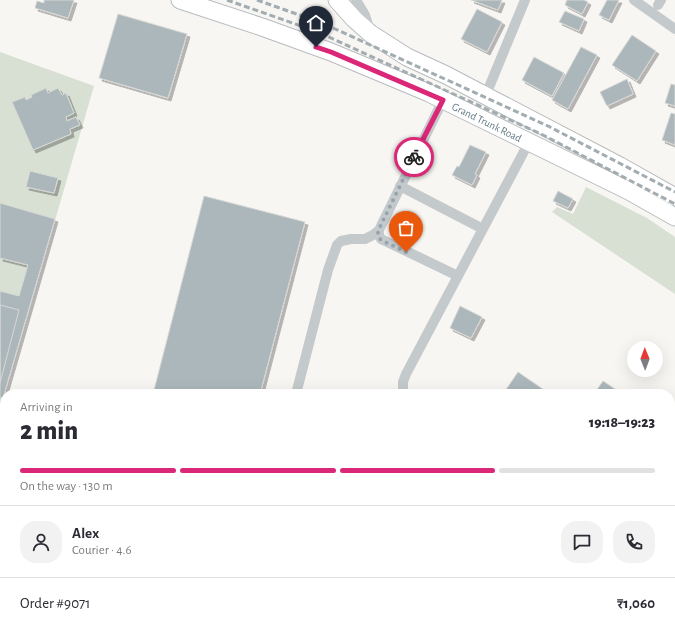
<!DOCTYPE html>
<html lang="en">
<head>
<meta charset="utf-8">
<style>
	:root { --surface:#fff; --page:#f2f2f3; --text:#2b2b33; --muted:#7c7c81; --line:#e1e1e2; --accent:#db2777 }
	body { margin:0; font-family:"Alegreya Sans",sans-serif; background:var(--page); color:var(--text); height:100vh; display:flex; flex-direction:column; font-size:15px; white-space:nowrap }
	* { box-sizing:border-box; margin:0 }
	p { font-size:13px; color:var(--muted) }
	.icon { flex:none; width:22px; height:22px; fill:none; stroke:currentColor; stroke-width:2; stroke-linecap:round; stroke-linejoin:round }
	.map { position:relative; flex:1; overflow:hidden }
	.drawer { position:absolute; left:0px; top:389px; width:675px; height:248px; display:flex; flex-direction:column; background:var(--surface); border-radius:16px 16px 0 0; box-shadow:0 4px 16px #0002 }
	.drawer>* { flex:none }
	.needle { width:26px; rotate:359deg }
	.buttons { position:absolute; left:627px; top:341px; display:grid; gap:8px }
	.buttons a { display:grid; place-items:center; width:36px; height:36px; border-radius:50%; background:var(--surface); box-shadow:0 4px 16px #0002; font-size:20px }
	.pin { position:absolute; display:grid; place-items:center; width:34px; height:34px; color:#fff; margin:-41px -17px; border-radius:50% 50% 50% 0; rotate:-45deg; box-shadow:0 0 4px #0007 }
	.pin .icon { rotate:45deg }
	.courier { position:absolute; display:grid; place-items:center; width:40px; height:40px; margin:-20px; border:3px solid #db2777; border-radius:50%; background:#fff; color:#222; box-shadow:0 1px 5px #0007 }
	.headline em { font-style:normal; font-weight:800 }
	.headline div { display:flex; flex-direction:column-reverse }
	.headline { display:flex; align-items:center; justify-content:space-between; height:68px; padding:0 20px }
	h1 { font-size:26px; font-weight:800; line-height:30px }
	.bar { display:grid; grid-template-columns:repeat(4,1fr); gap:6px 4px; align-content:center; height:48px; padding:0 20px }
	.bar i { height:5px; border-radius:3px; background:var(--line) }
	.bar .current { background:var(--accent) }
	.bar p { grid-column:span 4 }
	.line { display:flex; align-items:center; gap:10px; padding:0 20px; border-top:1px solid var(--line) }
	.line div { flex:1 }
	.round { display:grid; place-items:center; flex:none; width:42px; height:42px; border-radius:16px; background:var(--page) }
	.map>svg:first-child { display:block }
</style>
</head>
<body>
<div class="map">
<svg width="675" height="637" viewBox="0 0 675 637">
	<defs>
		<filter id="shadow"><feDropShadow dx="3" dy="3" stdDeviation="0" flood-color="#0004"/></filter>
	</defs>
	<rect width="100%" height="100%" fill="#f7f6f3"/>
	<!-- green -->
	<path fill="#d8dfd3" d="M0,52l94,34 -94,324z
		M586,187l61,31 28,19v57l-123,-82 5,-5 16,7z"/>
	<!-- building -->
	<path fill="#acb7bb" stroke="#d8d8d5" filter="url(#shadow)" d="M44,0h30l-6,18 -33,-10 2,-7 7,2z
		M471,0h31l-4,10z
		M567,0h17l4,2 -6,12 -17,-9z
		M607,0h12l-10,20 -10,-5z
		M477,9l25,13 -15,30 -26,-13z
		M565,11l19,8 -5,12 -20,-9z
		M118,14l69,20 -19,64 -69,-20z
		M632,35l24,16 -19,30 -25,-16z
		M581,47l16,8 -29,54 -16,-9z
		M534,57l30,16 -12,23 -30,-16z
		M627,79l6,15 -26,12 -7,-14z
		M671,84l4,1v21l-10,-3z
		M46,88l2,5 10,-5 4,7 4,-2 8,20 -8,4 1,4 9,-4 4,8 -10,4 1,5 -38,16 -21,-48 13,-5 1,3 6,-3 -1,-2z
		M671,113l4,1v31l-13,-5z
		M470,145l16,7 -11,22 2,1 -5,10 -20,-10 5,-9 2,1z
		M30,171l28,7 -4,15 -28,-6z
		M558,191l15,8 -5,9 -15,-7z
		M204,196l101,26 -45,172h-107z
		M0,203l55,16 -52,179 -3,-1v-106l19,5 9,-31 -28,-7z
		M0,305l19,5 -19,73z
		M460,306l22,11 -11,21 -21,-10z
		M518,372l32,22h-47z
		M603,381l12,8 -3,5h-18z
		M95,632h20l-1,5h-20z
		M415,632h16l3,2 -2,3h-20z
		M494,632h8l7,4v1h-17z"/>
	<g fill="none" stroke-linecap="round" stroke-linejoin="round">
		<defs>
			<path id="trunk" d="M180,0l82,27 69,25 98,41 200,98 46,26
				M337,0l17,19 17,15 36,23 39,18 174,91 55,31"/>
		</defs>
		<!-- trunk casing -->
		<use href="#trunk" stroke="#b8bcbf" stroke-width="19"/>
		<!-- minor -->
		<path stroke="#c4c9cc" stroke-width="10" d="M356,0l9,15 5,16
			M634,0l41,29
			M658,5l3,-5
			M485,97l40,-97
			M443,100l-62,126c-3,5 -3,8 0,13l77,37
			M400,186l83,43
			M296,394l32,-124 9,-25 4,-4 10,-2h14l8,-4 5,-4
			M403,394v-12l3,-8 123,-232
			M0,542l5,2
			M312,632l2,5
			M325,632l11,5
			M21,637l2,-5
			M219,637l2,-5
			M285,637l3,-5"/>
		<!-- trunk -->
		<use href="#trunk" stroke="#fff" stroke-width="17"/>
		<!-- rail -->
		<path stroke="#a3acb1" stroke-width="3" stroke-dasharray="6 3" stroke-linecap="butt" d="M227,0l91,32 225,103 132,69
			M257,0l65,23 226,103 127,66"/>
	</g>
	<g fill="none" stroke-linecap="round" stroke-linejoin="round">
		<!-- done -->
		<path stroke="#96a5ad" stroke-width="4" stroke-dasharray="0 7.2" d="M406,252l-25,-12 -3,-4v-5l36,-74"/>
		<!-- route -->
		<path stroke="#db2777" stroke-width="5" d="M316,47l15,5 112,48 -29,57"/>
	</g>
	<g text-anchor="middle" stroke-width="4" stroke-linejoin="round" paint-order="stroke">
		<!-- street labels -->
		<g font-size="11" fill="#627a87" stroke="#fff">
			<text transform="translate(487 122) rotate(26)" y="4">Grand Trunk Road</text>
		</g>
	</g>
</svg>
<div class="buttons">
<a><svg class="needle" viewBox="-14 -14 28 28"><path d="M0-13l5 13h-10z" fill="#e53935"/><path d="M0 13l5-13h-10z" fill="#7c7c81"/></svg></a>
</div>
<div class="pin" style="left:406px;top:252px;background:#ea580c"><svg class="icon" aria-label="bag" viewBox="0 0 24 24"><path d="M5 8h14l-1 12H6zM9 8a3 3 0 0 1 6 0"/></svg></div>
<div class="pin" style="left:316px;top:47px;background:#1f2937"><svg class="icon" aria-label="home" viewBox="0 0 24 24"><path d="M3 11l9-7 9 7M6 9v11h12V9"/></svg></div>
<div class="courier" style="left:414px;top:157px"><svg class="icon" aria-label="bike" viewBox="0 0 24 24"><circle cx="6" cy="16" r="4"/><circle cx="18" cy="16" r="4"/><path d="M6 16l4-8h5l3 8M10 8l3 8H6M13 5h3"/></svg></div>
<section class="drawer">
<div class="headline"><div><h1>2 min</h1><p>Arriving in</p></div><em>19:18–19:23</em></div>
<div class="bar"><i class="current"></i><i class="current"></i><i class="current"></i><i></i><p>On the way · 130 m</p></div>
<div class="line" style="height:72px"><a class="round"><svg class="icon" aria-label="person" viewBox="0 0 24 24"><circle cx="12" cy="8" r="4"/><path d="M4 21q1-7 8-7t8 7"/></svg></a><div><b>Alex</b><p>Courier · 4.6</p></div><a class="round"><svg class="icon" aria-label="chat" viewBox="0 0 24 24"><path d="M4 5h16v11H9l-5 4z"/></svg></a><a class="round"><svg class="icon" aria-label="phone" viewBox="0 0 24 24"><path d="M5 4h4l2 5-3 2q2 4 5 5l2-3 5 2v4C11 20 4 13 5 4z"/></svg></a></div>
<div class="line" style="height:52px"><div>Order #9071</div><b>₹1,060</b></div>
</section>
</div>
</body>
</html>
